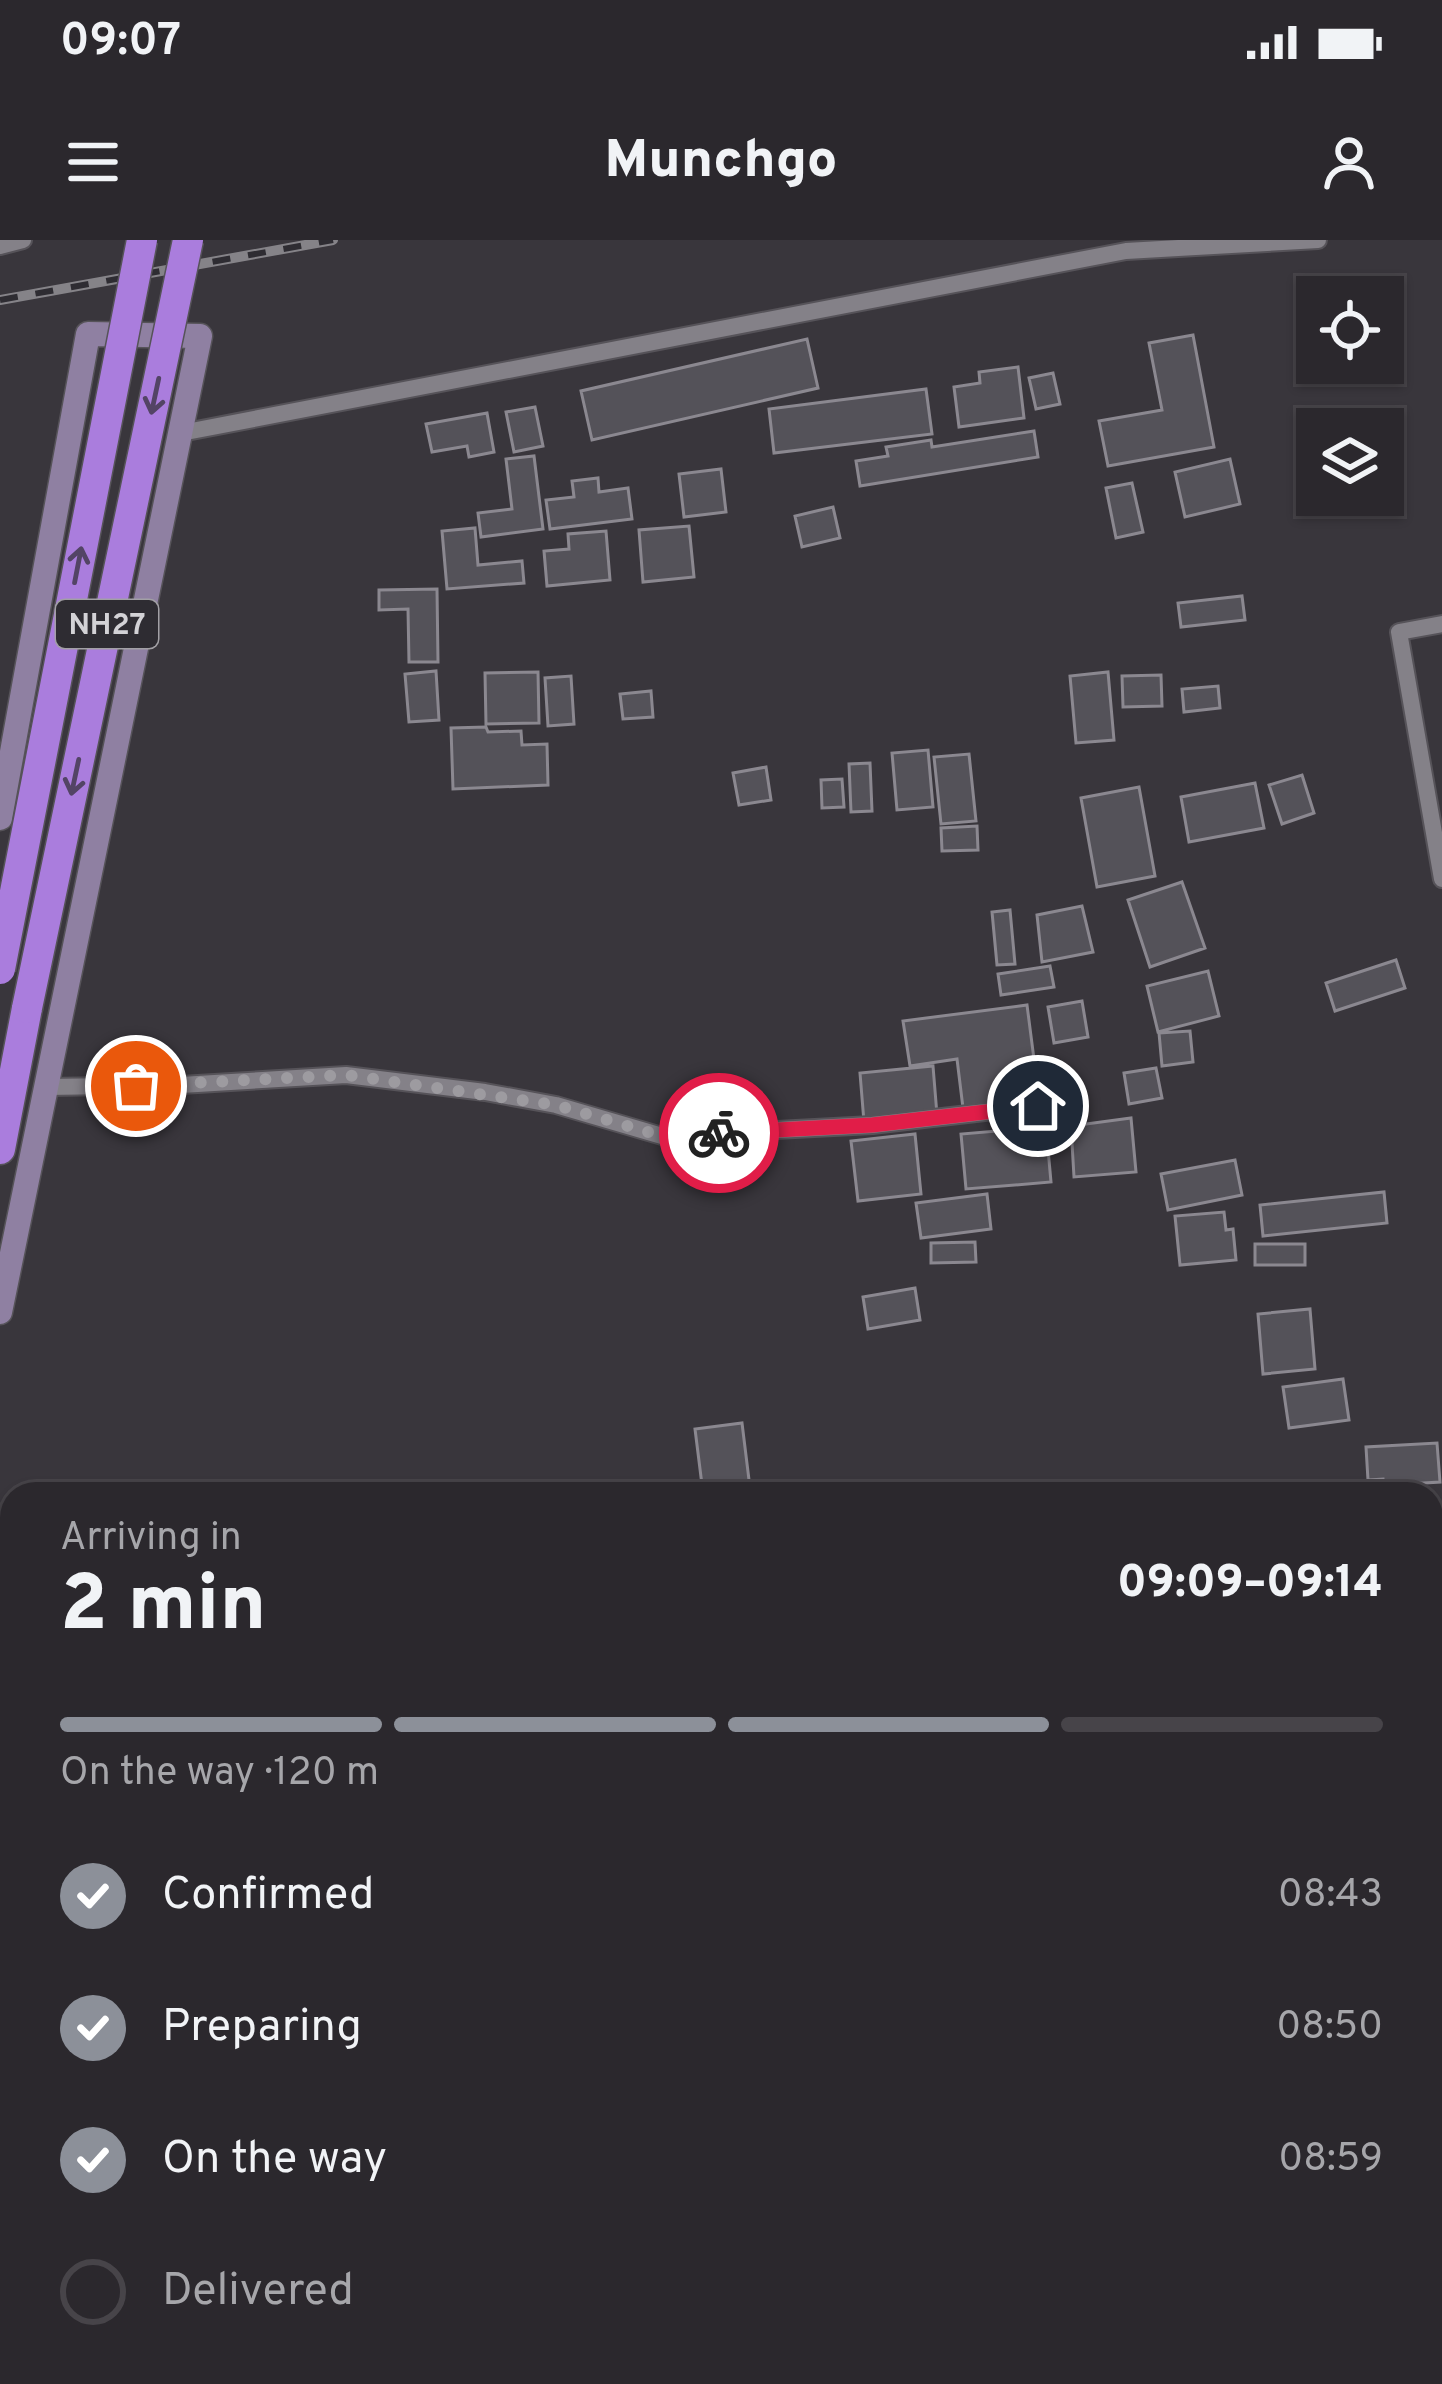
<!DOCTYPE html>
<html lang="en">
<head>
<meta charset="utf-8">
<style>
	:root { --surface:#2b282d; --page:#333035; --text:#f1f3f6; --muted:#a6a6aa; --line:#474449; --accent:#8c9099 }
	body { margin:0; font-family:Overpass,sans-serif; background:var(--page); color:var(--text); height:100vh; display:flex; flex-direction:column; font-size:45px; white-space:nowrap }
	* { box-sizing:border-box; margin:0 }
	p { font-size:39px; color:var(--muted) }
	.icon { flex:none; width:66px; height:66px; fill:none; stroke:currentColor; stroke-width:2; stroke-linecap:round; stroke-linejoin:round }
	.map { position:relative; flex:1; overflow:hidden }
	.sheet { position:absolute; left:0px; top:1242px; width:1443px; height:903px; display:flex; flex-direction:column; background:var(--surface); border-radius:36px 36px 0 0; box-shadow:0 3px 9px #0004,0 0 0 3px var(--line) }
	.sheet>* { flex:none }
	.tools { position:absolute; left:1296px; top:36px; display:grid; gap:24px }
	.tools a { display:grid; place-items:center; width:108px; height:108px; border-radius:0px; background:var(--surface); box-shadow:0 3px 9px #0004,0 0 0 3px var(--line); font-size:60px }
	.pin { position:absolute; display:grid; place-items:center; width:102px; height:102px; color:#fff; margin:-51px; border:6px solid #fff; border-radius:50%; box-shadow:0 3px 12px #0007 }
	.courier { position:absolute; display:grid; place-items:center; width:120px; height:120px; margin:-60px; border:9px solid #e11d48; border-radius:50%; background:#fff; color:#222; box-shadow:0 3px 15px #0007 }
	.head em { font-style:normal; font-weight:800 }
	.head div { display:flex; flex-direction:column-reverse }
	.head { display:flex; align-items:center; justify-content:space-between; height:204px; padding:0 60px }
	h1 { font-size:78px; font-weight:800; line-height:90px }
	.bar { display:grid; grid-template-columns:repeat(4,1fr); gap:18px 12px; align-content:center; height:144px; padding:0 60px }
	.bar i { height:15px; border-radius:9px; background:var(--line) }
	.bar .active { background:var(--accent) }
	.bar p { grid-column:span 4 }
	ol { padding:0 60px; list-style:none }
	li { display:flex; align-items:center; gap:36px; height:132px }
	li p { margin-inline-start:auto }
	li .icon { padding:12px; border-radius:50%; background:var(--accent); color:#fff; stroke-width:4 }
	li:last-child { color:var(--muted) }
	li i { width:66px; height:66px; border:6px solid var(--line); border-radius:50% }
	.status { display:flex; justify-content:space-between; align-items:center; height:84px; padding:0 60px; background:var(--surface); direction:ltr }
	.status svg { height:33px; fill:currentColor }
	header { display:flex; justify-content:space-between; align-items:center; height:156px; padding:0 60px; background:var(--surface); font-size:54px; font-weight:800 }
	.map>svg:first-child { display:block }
</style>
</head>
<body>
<div class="status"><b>09:07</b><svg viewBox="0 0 49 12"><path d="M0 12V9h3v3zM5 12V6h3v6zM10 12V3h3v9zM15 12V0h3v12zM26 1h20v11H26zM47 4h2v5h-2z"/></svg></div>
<header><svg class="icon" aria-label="menu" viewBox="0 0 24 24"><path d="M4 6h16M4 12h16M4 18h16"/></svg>Munchgo<svg class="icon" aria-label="person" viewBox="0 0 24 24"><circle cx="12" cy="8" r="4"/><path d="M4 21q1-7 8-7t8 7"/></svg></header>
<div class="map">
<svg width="1442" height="2144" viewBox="0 0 1442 2144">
	<rect width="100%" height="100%" fill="#39363c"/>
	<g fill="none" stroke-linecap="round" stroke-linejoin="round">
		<!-- stream -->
		<path stroke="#65428b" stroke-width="6" d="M1431,1592l11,-6
			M1382,2144l4,-11"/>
	</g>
	<!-- building -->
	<path fill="#545259" stroke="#8b8890" stroke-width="3" d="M1193,95l21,112 -106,19 -9,-45 63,-11 -13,-67z
		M807,99l11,49 -226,52 -11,-49z
		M1018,127l6,51 -65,9 -5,-40 26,-4 -1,-11z
		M1053,133l7,31 -24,5 -7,-31z
		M926,149l6,45 -158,19 -5,-44z
		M535,167l8,39 -29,6 -8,-40z
		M487,173l7,39 -25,5 -2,-11 -35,6 -6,-28z
		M1034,191l4,26 -178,29 -4,-25 32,-5 -2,-9 45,-7 1,7z
		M534,216l9,73 -62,8 -3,-24 34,-4 -6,-50z
		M1230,219l10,45 -55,13 -10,-45z
		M721,229l5,43 -42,5 -5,-43z
		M598,238l1,14 29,-4 4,31 -82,10 -4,-29 28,-3 -2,-16z
		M1132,243l11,49 -27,6 -10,-50z
		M833,267l7,31 -38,9 -7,-31z
		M689,286l5,51 -51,5 -4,-52z
		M475,288l3,37 44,-4 2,22 -77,6 -5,-58z
		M606,291l4,49 -63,6 -3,-35 25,-2 -1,-15z
		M437,349l1,73h-29l-1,-53 -29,1v-20z
		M1242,356l3,24 -64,7 -3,-24z
		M436,431l3,49 -30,2 -4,-48z
		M538,432l1,51 -53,1 -1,-51z
		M1108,432l6,68 -38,3 -6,-67z
		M1161,435l1,31 -39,1 -1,-31z
		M571,436l3,48 -26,2 -3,-48z
		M1218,446l2,22 -36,4 -2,-23z
		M651,451l2,26 -30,2 -3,-25z
		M486,487l2,5 33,-1 1,14 25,-1 1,41 -95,4 -2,-61z
		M928,510l5,57 -36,3 -5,-57z
		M969,514l7,67 -35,3 -7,-67z
		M870,523l2,48 -21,1 -2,-48z
		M766,527l5,33 -32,5 -6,-32z
		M1302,535l12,38 -32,11 -13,-39z
		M842,539l2,28 -22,1 -1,-28z
		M1255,543l9,45 -75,14 -8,-45z
		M1139,547l16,89 -58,11 -16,-89z
		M977,586l1,24 -36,1 -1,-23z
		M1182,642l23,66 -55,19 -22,-67z
		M1082,666l11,46 -51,10 -5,-47z
		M1010,670l5,54 -18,1 -5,-53z
		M1396,720l9,28 -70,23 -9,-28z
		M1050,726l4,21 -53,8 -3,-21z
		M1208,731l11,45 -61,16 -11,-46z
		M1082,761l6,36 -34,6 -6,-36z
		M1027,765l12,93 -76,10 -6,-49 -47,7 -7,-45z
		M1190,791l3,31 -31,4 -3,-33z
		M933,826l4,49 -73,7 -4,-49z
		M1156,828l6,30 -33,6 -5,-31z
		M1131,878l5,54 -62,5 -3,-51z
		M1046,887l5,55 -85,7 -5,-55z
		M915,894l6,60 -63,7 -7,-60z
		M1235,920l7,35 -74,15 -7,-36z
		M1384,952l3,31 -124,13 -3,-31z
		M987,954l4,35 -70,9 -5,-35z
		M1224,972l2,18 7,-1 3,31 -56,5 -5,-49z
		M975,1002l1,20 -45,1v-20z
		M1255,1004h50v21h-50z
		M915,1048l5,32 -52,9 -5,-32z
		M1310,1069l5,60 -52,5 -5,-60z
		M1343,1139l6,41 -60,8 -6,-41z
		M742,1183l8,65 -47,5 -8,-64z
		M1437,1203l3,39 -32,2 1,10h-25l-1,-15 -15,1 -2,-33z
		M1439,1342l3,53 -11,3v-55z"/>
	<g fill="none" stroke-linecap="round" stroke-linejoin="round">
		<defs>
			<path id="street" d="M0,6l23,-6
				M181,193l945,-182 192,-11
				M1442,384l-43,8 43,247
				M46,847l135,-2 165,-10 139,17 71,13 106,31 210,-11 166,-19"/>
			<path id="secondary" d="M0,578l88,-484 112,2 -200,976"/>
			<path id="highway" d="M0,909l27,-141"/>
		</defs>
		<!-- street casing -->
		<use href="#street" stroke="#565359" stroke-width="20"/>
		<!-- secondary casing -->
		<use href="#secondary" stroke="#565359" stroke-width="27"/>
		<!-- highway casing -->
		<use href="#highway" stroke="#565359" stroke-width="33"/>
		<!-- street -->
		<use href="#street" stroke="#848188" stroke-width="16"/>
		<!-- secondary -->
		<use href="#secondary" stroke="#8f80a2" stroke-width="24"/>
		<!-- highway -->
		<use href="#highway" stroke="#aa7ddd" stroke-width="30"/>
		<defs>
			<path id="rail" d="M0,60l333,-60"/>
		</defs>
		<!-- rail casing -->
		<use href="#rail" stroke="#858388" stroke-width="10"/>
		<!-- rail -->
		<use href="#rail" stroke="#2e2c32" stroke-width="6" stroke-dasharray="18" stroke-linecap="butt"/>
		<defs>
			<path id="highway-bridge" d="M0,729l142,-729
				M27,768l161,-768"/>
		</defs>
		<!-- highway-bridge casing -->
		<use href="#highway-bridge" stroke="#565359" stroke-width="33" stroke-linecap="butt"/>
		<!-- highway-bridge -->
		<use href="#highway-bridge" stroke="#aa7ddd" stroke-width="30"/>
	</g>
	<!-- one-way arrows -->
	<defs><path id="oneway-shaft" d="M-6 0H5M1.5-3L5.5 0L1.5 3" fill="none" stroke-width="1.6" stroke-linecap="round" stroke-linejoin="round" transform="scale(3)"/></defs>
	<g stroke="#534465">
		<use href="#oneway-shaft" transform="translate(155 156) rotate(102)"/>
		<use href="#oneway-shaft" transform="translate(78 325) rotate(-79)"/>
		<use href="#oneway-shaft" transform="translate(75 537) rotate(102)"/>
	</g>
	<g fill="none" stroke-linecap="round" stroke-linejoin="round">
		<!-- done -->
		<path stroke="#9d9ba0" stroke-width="12" stroke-dasharray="0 21.6" d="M136,846l210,-11 210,30 106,31 57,-3"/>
		<!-- route -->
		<path stroke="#e11d48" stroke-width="15" d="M719,893l153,-8 166,-19"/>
	</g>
	<g text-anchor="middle" stroke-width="9" stroke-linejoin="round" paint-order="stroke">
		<!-- shield labels -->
		<rect fill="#2e2c32" stroke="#a2a0a5" stroke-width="3" x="56" y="360" width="102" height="48" rx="9"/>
		<g font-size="30" font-weight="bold" fill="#d3d2d6">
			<text x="107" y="394">NH27</text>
		</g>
	</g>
</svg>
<div class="tools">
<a><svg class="icon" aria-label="locate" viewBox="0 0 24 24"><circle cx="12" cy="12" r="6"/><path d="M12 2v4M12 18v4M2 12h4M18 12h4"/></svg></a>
<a><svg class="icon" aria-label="layers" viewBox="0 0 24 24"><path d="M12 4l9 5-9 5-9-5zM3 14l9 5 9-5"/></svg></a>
</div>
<div class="pin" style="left:136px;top:846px;background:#ea580c"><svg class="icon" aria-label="bag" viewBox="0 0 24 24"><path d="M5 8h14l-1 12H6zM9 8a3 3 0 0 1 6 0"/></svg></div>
<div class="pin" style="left:1038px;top:866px;background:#1f2937"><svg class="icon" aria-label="home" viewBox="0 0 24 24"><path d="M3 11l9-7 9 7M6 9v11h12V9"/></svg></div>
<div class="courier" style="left:719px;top:893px"><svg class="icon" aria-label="bike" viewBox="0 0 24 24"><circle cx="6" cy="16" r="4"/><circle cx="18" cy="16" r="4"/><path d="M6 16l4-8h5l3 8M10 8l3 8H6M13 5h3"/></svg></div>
<section class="sheet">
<div class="head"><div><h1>2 min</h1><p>Arriving in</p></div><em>09:09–09:14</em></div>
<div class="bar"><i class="active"></i><i class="active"></i><i class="active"></i><i></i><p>On the way · 120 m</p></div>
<ol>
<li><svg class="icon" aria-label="check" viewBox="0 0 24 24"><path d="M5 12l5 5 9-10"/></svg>Confirmed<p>08:43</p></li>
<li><svg class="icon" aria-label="check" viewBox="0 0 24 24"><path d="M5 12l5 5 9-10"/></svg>Preparing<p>08:50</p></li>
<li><svg class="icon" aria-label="check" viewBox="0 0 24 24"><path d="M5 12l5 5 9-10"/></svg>On the way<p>08:59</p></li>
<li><i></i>Delivered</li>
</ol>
</section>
</div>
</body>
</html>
